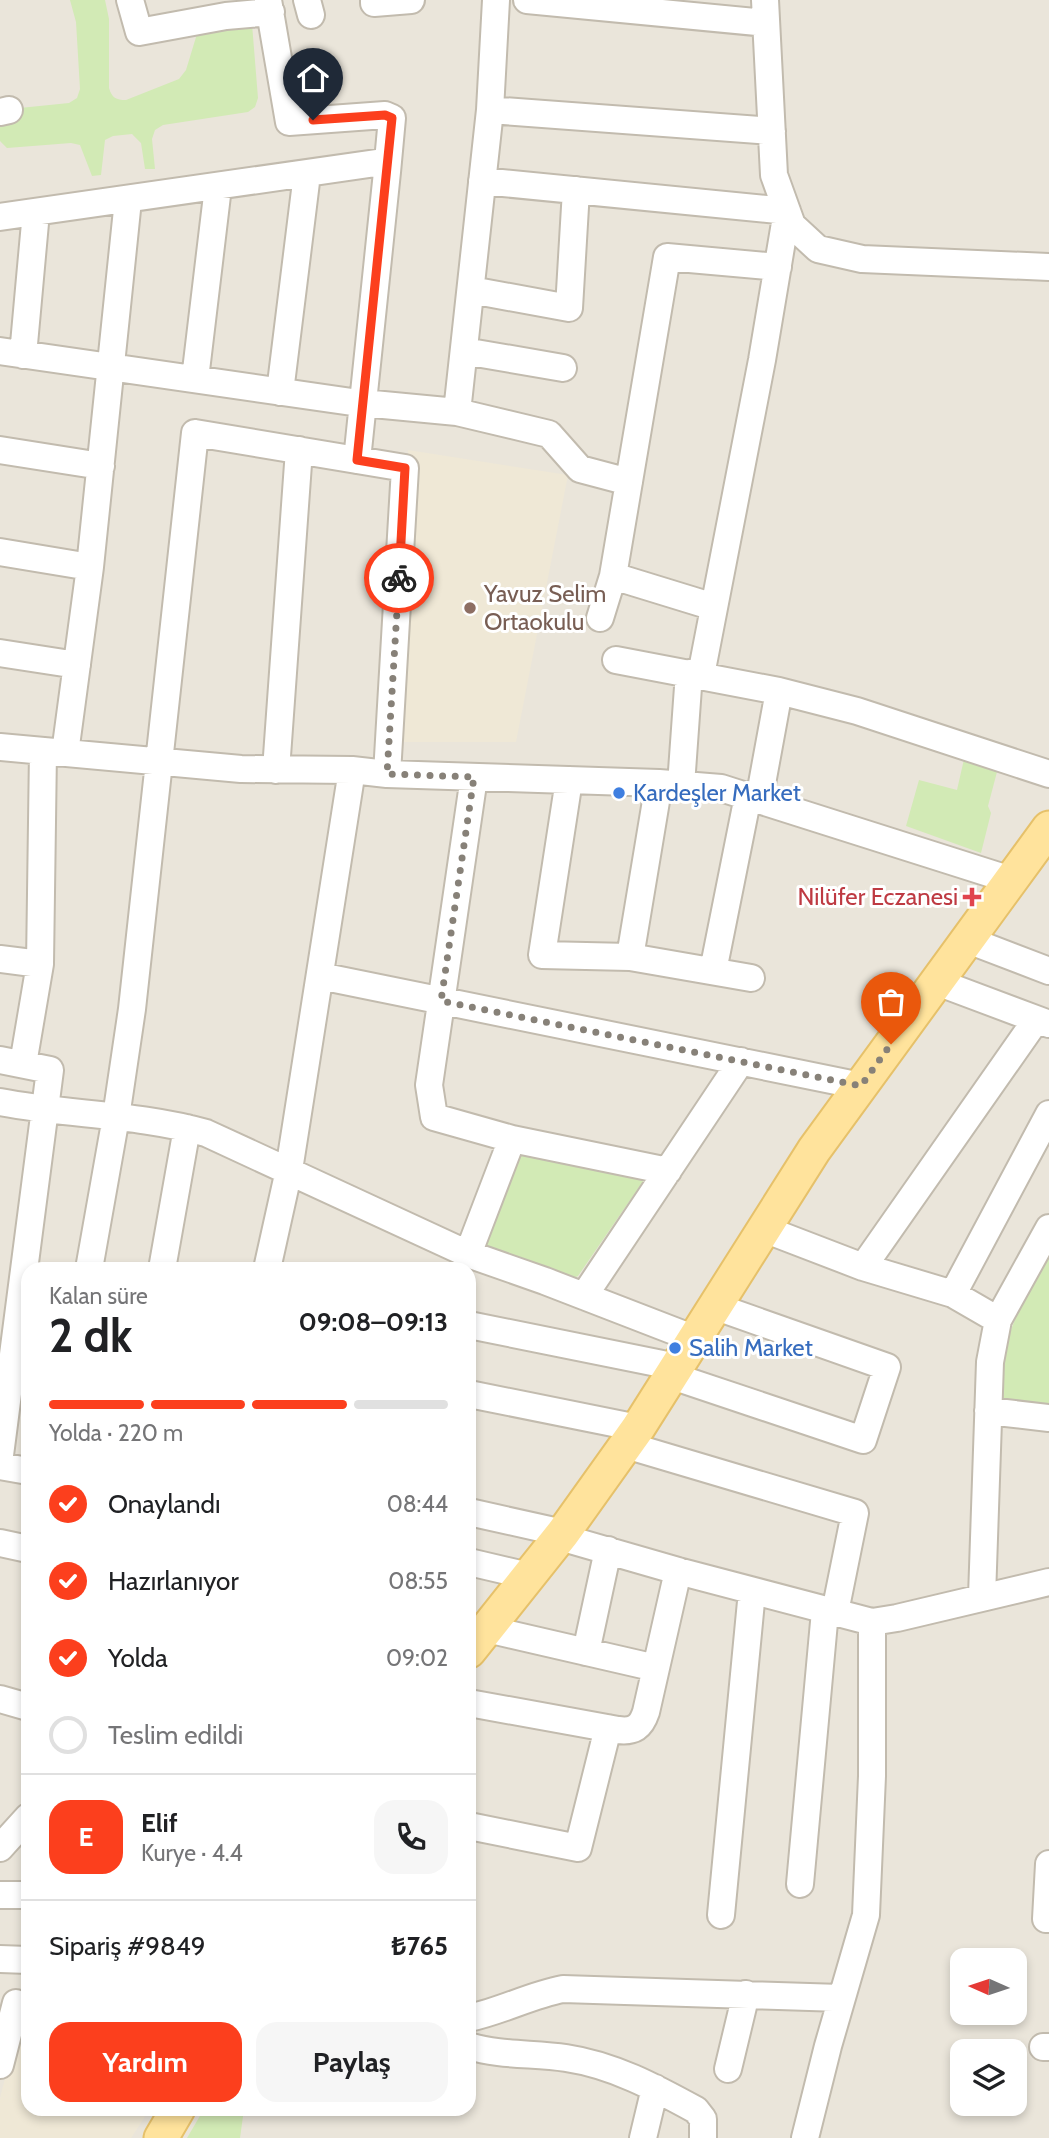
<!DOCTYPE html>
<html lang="tr">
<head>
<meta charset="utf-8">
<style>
	:root { --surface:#fff; --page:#f6f6f6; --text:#202124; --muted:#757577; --line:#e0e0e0; --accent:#fc3f1d }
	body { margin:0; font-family:Cabin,sans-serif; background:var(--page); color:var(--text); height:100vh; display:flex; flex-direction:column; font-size:26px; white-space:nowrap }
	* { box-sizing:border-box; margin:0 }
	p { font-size:23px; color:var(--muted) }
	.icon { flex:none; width:38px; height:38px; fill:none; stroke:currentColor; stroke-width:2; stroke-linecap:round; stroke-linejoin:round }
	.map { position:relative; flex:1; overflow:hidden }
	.panel { position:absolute; left:21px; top:1262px; width:455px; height:854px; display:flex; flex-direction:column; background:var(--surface); border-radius:21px; box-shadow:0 4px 10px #0003 }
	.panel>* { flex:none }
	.needle { width:46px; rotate:273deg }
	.controls { position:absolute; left:950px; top:1948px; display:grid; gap:14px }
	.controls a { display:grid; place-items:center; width:77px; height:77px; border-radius:14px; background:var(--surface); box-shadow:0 4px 10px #0003; font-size:35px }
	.pin { position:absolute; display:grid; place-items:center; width:60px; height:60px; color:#fff; margin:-72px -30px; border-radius:50% 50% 50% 0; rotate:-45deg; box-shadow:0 0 7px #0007 }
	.pin .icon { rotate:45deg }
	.courier { position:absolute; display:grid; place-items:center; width:70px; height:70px; margin:-35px; border:5px solid #fc3f1d; border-radius:50%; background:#fff; color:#222; box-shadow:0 2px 9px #0007 }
	.headline em { font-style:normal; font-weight:800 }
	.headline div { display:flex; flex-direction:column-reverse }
	.headline { display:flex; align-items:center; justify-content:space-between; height:119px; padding:0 28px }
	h1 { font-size:46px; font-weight:800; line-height:52px }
	.bar { display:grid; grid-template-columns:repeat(4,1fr); gap:10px 7px; align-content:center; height:84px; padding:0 28px }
	.bar i { height:9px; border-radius:5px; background:var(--line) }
	.bar .selected { background:var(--accent) }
	.bar p { grid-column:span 4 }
	.line { display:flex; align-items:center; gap:18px; padding:0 28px; border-top:2px solid var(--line) }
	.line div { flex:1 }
	.round { display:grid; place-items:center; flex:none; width:74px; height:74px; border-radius:21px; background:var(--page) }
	ol { padding:0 28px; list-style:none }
	li { display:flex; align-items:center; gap:21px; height:77px }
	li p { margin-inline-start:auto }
	li .icon { padding:7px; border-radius:50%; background:var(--accent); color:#fff; stroke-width:4 }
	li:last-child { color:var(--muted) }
	li i { width:38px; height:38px; border:4px solid var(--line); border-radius:50% }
	.primary-button { display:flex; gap:14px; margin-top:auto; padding:14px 28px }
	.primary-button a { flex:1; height:80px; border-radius:21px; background:var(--accent); color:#fff; font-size:28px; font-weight:800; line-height:80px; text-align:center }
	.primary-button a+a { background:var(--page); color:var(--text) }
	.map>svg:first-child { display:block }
</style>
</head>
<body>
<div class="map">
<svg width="1049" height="2138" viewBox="0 0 1049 2138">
	<rect width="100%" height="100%" fill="#f6f3ec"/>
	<!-- residential -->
	<path fill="#eae5da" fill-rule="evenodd" d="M0,0h1049v2138h-1049zM28,1269h441v840h-441zM962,1960h53v52h-53zM962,2051h53v53h-53z"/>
	<!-- education -->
	<path fill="#efe8d6" d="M408,450l160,25 -52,267h-127z
		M24,2003h4v106h122l-19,29h-131v-40z"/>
	<!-- green -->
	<path fill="#d2eab5" d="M70,0h35l4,19v69c3,10 7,12 17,12l53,-21 7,-9 14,-46h52l6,74 -3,9 -7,5 -85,13 -8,5 -3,9 3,30h-10l-4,-26 -9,-9 -19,2 -8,4 -4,35 -9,1 -12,-31 -9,-2 -64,5 -7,-7v-31l69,-7 8,-5 3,-9 -4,-67z
		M967,746l35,7 -14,53 3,7 -10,40 -75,-27 13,-46 38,10z
		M524,1152l122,25 -68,99 -16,8 -68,-28 -11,-18 30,-81z
		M1049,1252v154l-51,-7 6,-51 17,-44z
		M204,2109h40l-4,29h-53z"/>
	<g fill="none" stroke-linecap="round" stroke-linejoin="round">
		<defs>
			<path id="minor" d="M130,0l9,32 87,-16 45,-4
				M268,0l21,122 96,-7 7,3 -5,54
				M307,0l4,15
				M374,0v3l37,-3
				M527,0l239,23
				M765,0l9,175 18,50 26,24 44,10 187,8
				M490,110l282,21
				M0,112l9,-2
				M482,181l305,30 -25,149 -61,315
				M0,217l383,-55 4,10 -30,288
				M471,290l98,18 7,-118
				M0,351l352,51 105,10 92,22 31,35 49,13
				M464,351l99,17
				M23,355l13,-143
				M195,379l23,-192
				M280,392l27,-218
				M457,412l33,-302 6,-110
				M0,450l101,16
				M0,552l90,15
				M613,576l101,31
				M600,618l13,-42 54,-319 111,10
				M0,653l77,12
				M616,660l163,31 78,20 192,63
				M0,747l241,22 111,1 35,4 272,9 62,5 290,92
				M65,753l25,-186 38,-367
				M276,770l23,-320
				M569,780l-27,175 88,2
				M659,783l-29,174 121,21
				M681,785l8,-112
				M759,800l20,-109
				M968,940l81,31
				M0,959l40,5
				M713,971l35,-175
				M320,976l541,110
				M937,982l112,42
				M0,1060l50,10 -50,385
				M23,1064l17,-100 3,-213
				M0,1102c68,13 139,12 206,31l262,121 77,27 150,58
				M512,1139l156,32
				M764,1229l99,38 90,27 96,-180
				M468,1254l44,-115 -78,-22 -5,-32 45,-308
				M863,1267l173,-247
				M89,1269l27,-152 16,-108 63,-576 210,35 -18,306
				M162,1269l25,-141
				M267,1269l22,-99 63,-400
				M953,1294l45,26
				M584,1296l157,-235
				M469,1325l208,42
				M672,1376l191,64 24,-73 -173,-61
				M469,1394l169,34
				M988,1411l61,7
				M626,1445l229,68 -20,99
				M0,1466l28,5
				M469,1512l94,21
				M560,1537l118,34 194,51 25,-4 152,-36
				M0,1543l28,6
				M469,1562l60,14
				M982,1597l8,-235 8,-42 51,-92
				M487,1629l169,39
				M586,1652l22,-102
				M0,1699l28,8
				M469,1703l149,27c16,2 23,-3 28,-18l32,-141
				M469,1826l109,22 30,-120
				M0,1848l28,-31
				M1049,1864l-3,55h3
				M800,1884l25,-273
				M0,1895h28
				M721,1915l31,-324
				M0,1959l28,1
				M469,2018c33,-7 62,-23 94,-29l278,9
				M469,2046c31,10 65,7 97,12 47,7 88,29 130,52l7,9v19
				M1043,2047h6
				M0,2065l16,-62
				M728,2069l18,-75
				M643,2138l12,-50
				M805,2138l23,-92 38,-131 6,-139v-154"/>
			<path id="major" d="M469,1651l94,-118 75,-105 176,-278 235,-322
				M161,2138l17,-29"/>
		</defs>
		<!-- minor casing -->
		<use href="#minor" stroke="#c2bbae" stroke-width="30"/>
		<!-- major casing -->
		<use href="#major" stroke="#e6c16a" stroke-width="37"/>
		<!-- minor -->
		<use href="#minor" stroke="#fff" stroke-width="26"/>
		<!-- major -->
		<use href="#major" stroke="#ffe39c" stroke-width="33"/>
	</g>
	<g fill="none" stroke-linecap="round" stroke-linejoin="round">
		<!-- done -->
		<path stroke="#878178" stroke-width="7" stroke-dasharray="0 12.6" d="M399,578l-12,196 87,3 -33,224 420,85 30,-42"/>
		<!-- route -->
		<path stroke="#fc3f1d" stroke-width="9" d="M313,120l72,-5 7,3 -35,342 48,8 -6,110"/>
	</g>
	<!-- markers -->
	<circle fill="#8d6e63" stroke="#fff" stroke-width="2.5" cx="470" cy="608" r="7"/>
	<g fill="#3f7fe0" stroke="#fff" stroke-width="2.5">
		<circle cx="619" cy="793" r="7"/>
		<circle cx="675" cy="1348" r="7"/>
	</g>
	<path fill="#e0444e" stroke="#fff" stroke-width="2.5" d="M968.5 886.5h7v7h7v7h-7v7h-7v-7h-7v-7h7z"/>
	<g text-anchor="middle" stroke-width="6" stroke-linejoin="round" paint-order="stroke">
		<!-- education labels -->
		<g font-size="24" fill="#785e54" stroke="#fff" text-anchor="start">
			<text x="484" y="602">Yavuz Selim<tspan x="484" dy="28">Ortaokulu</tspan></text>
		</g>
		<!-- shop labels -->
		<g font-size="24" fill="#366cbe" stroke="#fff" text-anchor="start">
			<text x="633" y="801">Kardeşler Market</text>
			<text x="689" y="1356">Salih Market</text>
		</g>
		<!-- health labels -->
		<g font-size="24" fill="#be3a42" stroke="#fff" text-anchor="end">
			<text x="958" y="905">Nilüfer Eczanesi</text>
		</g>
	</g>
</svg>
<div class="controls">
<a><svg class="needle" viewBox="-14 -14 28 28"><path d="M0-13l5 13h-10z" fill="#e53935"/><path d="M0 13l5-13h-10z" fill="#757577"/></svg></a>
<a><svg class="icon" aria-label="layers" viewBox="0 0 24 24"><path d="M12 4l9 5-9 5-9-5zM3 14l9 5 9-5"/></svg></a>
</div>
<div class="pin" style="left:891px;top:1044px;background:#ea580c"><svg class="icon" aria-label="bag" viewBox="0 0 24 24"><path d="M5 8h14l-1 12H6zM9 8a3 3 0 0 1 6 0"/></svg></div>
<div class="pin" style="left:313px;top:120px;background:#1f2937"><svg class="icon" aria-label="home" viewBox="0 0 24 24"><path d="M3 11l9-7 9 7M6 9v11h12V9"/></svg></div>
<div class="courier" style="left:399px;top:578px"><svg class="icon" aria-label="bike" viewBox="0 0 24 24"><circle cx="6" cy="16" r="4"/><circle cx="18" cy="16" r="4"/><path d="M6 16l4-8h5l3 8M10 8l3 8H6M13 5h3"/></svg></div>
<section class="panel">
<div class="headline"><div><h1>2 dk</h1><p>Kalan süre</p></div><em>09:08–09:13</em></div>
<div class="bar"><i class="selected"></i><i class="selected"></i><i class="selected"></i><i></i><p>Yolda · 220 m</p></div>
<ol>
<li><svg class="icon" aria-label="check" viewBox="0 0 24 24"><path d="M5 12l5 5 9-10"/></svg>Onaylandı<p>08:44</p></li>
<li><svg class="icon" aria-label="check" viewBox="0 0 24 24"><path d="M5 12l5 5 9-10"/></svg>Hazırlanıyor<p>08:55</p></li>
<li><svg class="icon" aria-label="check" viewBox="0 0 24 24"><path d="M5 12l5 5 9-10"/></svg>Yolda<p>09:02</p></li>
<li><i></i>Teslim edildi</li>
</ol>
<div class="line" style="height:126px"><b class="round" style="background:var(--accent);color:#fff">E</b><div><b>Elif</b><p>Kurye · 4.4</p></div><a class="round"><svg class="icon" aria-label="phone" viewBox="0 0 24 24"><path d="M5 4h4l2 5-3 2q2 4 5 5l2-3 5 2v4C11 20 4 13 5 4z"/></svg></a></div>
<div class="line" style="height:91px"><div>Sipariş #9849</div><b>₺765</b></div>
<div class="primary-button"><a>Yardım</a><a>Paylaş</a></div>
</section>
</div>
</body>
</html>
